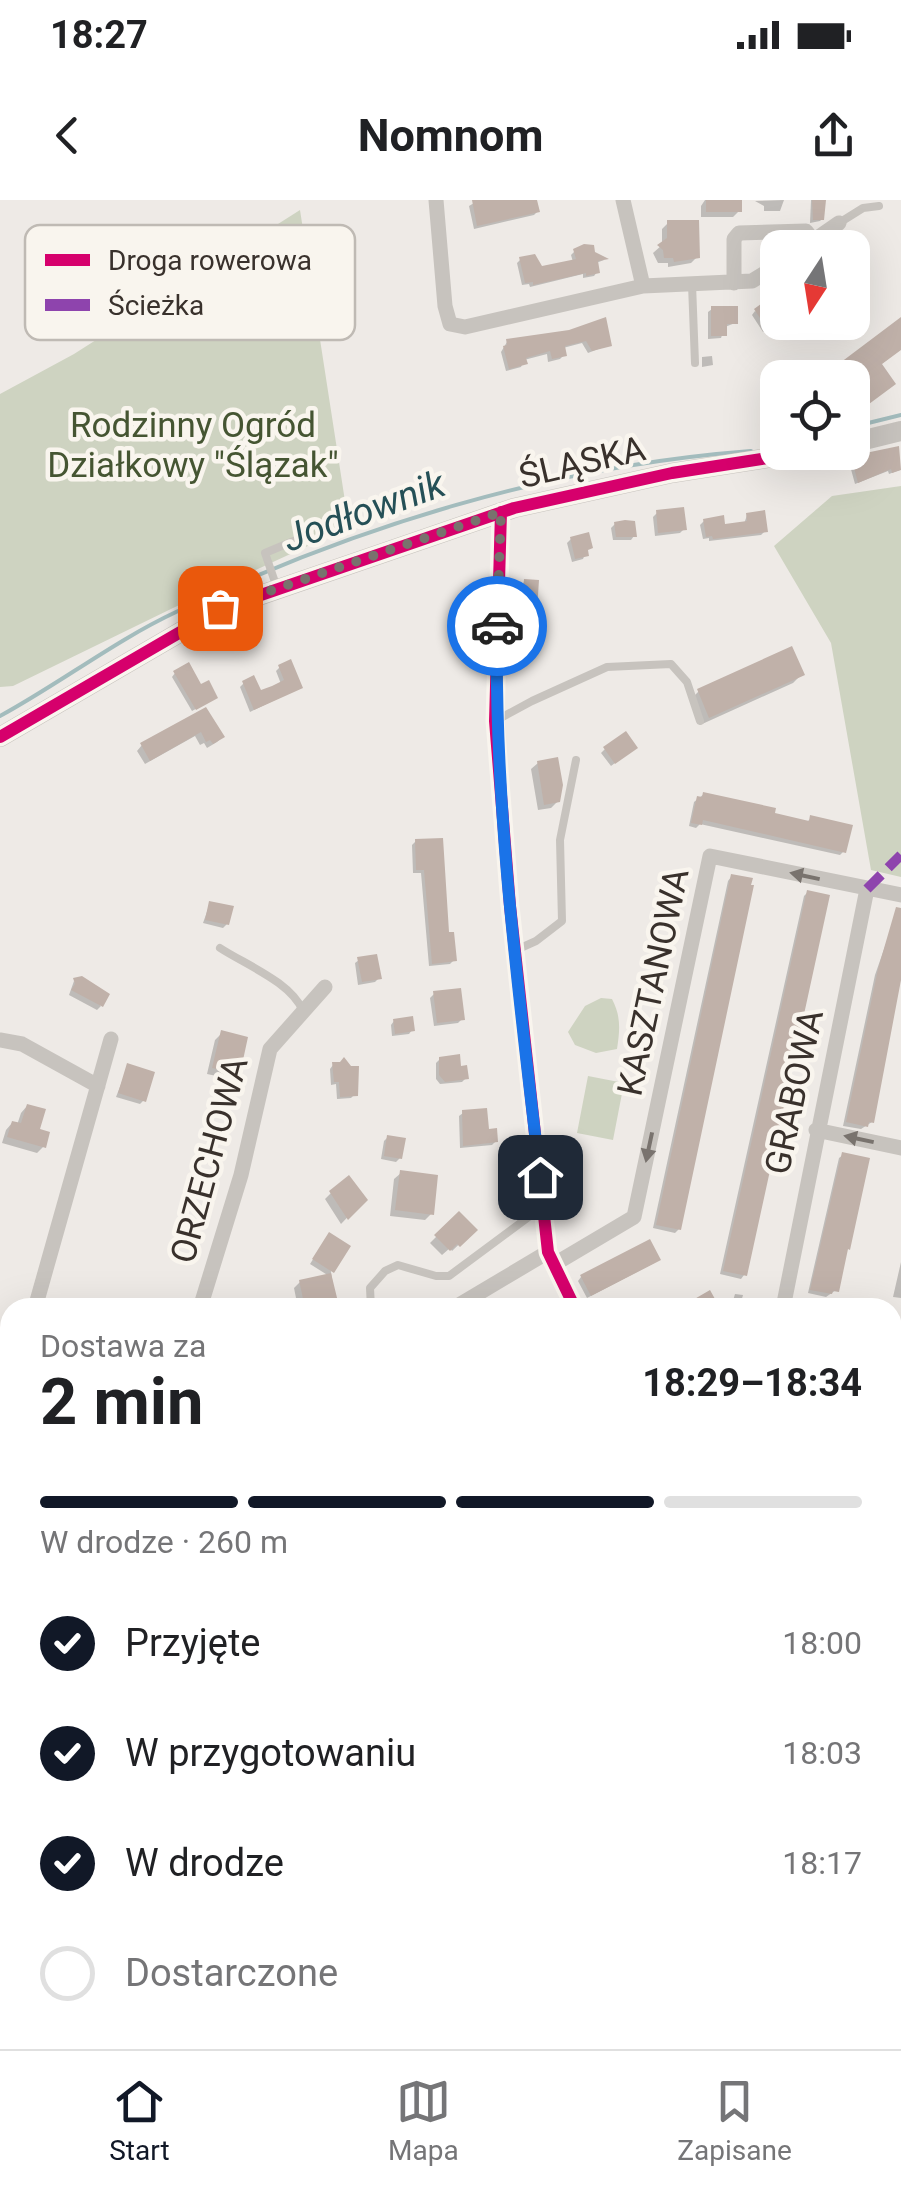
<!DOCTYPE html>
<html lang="pl">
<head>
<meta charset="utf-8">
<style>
	:root { --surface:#fff; --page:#f6f6f6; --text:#202124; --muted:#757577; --line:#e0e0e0; --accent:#111827 }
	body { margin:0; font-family:Roboto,sans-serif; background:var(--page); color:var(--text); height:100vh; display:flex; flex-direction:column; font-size:38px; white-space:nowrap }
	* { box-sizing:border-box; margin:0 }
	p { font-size:32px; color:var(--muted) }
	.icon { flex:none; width:55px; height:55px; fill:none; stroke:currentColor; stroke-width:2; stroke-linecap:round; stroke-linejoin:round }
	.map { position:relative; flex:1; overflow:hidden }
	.panel { position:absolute; left:0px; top:1098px; width:902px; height:752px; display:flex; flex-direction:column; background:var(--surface); border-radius:30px 30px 0 0; box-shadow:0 10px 40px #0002 }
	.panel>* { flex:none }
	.needle { width:65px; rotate:192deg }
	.controls { position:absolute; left:760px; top:30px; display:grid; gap:20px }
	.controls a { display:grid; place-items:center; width:110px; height:110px; border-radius:20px; background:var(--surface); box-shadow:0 10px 40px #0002; font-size:50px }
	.pin { position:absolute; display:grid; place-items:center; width:85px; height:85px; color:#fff; margin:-42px; border-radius:20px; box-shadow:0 5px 15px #0006 }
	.courier { position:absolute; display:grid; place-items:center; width:100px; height:100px; margin:-50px; border:8px solid #1a73e8; border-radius:50%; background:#fff; color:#222; box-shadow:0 2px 12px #0007 }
	.headline em { font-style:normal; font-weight:700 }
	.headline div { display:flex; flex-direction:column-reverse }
	.headline { display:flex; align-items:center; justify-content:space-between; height:170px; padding:0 40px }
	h1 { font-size:65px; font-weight:700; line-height:75px }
	.bar { display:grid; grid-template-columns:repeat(4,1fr); gap:15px 10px; align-content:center; height:120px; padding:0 40px }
	.bar i { height:12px; border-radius:8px; background:var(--line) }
	.bar .selected { background:var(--accent) }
	.bar p { grid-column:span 4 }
	ol { padding:0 40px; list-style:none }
	li { display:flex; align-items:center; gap:30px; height:110px }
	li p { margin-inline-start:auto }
	li .icon { padding:10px; border-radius:50%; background:var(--accent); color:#fff; stroke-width:4 }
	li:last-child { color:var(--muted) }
	li i { width:55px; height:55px; border:5px solid var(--line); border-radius:50% }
	.status { display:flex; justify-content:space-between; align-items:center; height:70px; padding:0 50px; background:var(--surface); direction:ltr }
	.status svg { height:28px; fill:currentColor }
	header { display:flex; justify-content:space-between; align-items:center; height:130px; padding:0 40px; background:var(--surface); font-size:45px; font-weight:700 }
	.dock { display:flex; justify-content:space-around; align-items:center; height:140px; border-top:2px solid var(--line); background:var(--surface); font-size:28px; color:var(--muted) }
	.dock a { display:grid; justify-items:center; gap:5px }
	.dock .selected { color:var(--accent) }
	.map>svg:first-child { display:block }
</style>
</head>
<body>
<div class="status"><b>18:27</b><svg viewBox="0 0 49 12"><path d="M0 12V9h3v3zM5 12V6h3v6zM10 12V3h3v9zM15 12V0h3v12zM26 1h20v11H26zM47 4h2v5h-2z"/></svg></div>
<header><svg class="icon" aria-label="back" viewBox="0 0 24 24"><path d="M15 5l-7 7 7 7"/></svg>Nomnom<svg class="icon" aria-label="share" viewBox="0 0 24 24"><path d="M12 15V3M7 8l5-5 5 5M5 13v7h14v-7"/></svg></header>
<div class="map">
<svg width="901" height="1849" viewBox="0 0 901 1849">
	<rect width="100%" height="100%" fill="#eeeae6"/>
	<!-- green -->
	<path fill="#ced3c1" d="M300,10l49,317 -176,81 -160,78 -13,1v-293l74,-40z
		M901,286v391l-30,-7 -40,-227 -57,-97 58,-50z
		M601,798l11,1c9,17 8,31 5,50l-21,4 -21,-8 -7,-13 17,-26z
		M588,876l36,7 -11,57 -36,-7z"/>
	<!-- shadow -->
	<path fill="#0003" d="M479,0h56l3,11 -4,4 -60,14 -5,-23z
		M705,0h34v11l-6,6h-32v-11z
		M784,0l-4,11h-16v-5l-9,-5z
		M811,0h12l1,17 -4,4 -10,2z
		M668,23l29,34 -6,6 -23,4v-4h-10l-5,-10 9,-8v-16z
		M575,51l18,3 11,6 -8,3 1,9 -3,4 -11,2v-4l-53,13 -1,-3 -7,1 -5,-22 3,-3 21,9 32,-7 -2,-7z
		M712,109l23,14 -10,4 -4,11 -13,1v-27z
		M755,111l23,11 -15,10 -11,-17z
		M901,120v29l-21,16 5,26 -24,18 -9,-11v-20z
		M570,132l39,13 -21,8 -6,-10 -19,5 1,7 -4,4 -12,3 -1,-8 -23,6 -3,7 -15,4 -5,-19 6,-10z
		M712,156l1,9 -11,2v-10z
		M778,196v40l-12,-31z
		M897,249l3,21 -11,4 -1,-3 -33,13 -6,-22 3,-3z
		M657,313l27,16 -4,4 -25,3 -2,-19z
		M747,315l18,16 -4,4 -52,6v-3l-6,1 -3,-14 4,-4 19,6 21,-3z
		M615,324l19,12 -3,4h-18l-2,-12z
		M571,339l15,13 -3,7 -11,3 -5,-19z
		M525,381l9,28 -4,4 -11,-1 3,-27z
		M280,467l20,21 -50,24 -10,-25 4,-4 16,10 21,-9 -5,-13z
		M175,473l37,27 -20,11 -20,-34z
		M802,474l-9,9 -93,42 -10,-25 9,-9z
		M205,510l17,27 -5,5 -10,6 -3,-5 -4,2 -5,-9 -50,28 -8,-13 5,-6z
		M605,549l26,2 -20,15 -10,-13z
		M538,563l20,38 -7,7 -13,2 -7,-41z
		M704,594l102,29 5,-5 33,33 -4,4 -140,-31 -4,4 -7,-2 5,-24z
		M416,641l31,94 7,25 -4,4 -21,2 -8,-93h-8l-1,-28z
		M731,677l-52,352 -4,4 -22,-5 75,-347z
		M808,692l-64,383 -3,4 -21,-5 84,-378z
		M210,703l17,21 -4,4 -20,-5z
		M897,712l4,1v64l-29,145 -11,7 -18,-3 32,-151z
		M359,760l20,18 -4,4 -17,3 -3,-22z
		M74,781l27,25 -4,4 -28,-15z
		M434,794l28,25 -4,4 -24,3 -4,-28z
		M394,821l18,9 -3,4 -17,2 -1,-11z
		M222,833l15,40 -6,6 -24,-5 8,-34z
		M440,859l19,10 7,9 -4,4 -22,2 -4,-5v-16z
		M333,865l22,29 -4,4 -14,1 -1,-15 -5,1 -1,-16z
		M128,866l16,34 -4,4 -24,-7z
		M27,906l17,40 -7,7 -35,-10 4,-13 6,-7 5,2 4,-12z
		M463,913l33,28 -4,4 -32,3 -1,-32z
		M388,937l12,21 -4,4 -15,-3 3,-18z
		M843,955l-7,135 -10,7 -18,-4 31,-135z
		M401,973l30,41 -6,6 -35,-4 4,-37z
		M331,993l34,6 -24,25 -16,-25z
		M459,1014l15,16 -22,21 -2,-3 -8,7 -12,-12z
		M326,1039l10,66 -3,3h-35l-4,-20 6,-6 29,-6 -19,-12z
		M649,1042l5,21 -67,35 -9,-17 3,-4z
		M901,1062v36l-8,-1z
		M735,1094l8,1 -3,11 -8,-2z
		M892,1220l9,16v66l-9,-16z
		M901,1427v30l-9,4v-30z
		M901,1520v26l-9,4v-26z
		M10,1797v31l-10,-14v-9z
		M901,1809v20l-9,5v-20z
		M159,1840h43l-16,9h-22z
		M568,1840h37l-13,9h-27l-3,-4z
		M712,1840h15l-10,7z
		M862,1840h21l-13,9z
		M823,1841l5,8h-19z"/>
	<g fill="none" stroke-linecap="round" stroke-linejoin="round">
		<!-- stream -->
		<path stroke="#a3bcbd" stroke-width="4" d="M852,227l49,-12
			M0,516c59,-32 116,-76 176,-104 180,-86 376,-146 575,-161"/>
	</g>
	<!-- building -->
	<path fill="#c0b1a9" d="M472,0h65l3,12 -63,14z
		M706,0h36v12h-36z
		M812,0h14l-2,20h-11z
		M667,20h32l1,38 -26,4 -1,-4h-9l-1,-8 -6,-5 10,-7z
		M584,44l10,1 1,7 14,7 -11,2 2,12 -14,3v-3l-53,12v-3l-8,1 -6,-26 16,-3 7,12 34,-7 -3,-10z
		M772,96l6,9v19l-10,6 -14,-21z
		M711,106h27v18h-11v12h-16z
		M606,117l6,29 -20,5 -6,-10 -21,5 2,10 -15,3 -2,-8 -24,7 2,6 -19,5 -6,-23 4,-1 -1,-6 63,-9z
		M901,117v33l-19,14 14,20 -27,20 -9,-14 -8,6v-18h-32z
		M899,246l2,24 -9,3 -1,-4 -33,14 -7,-27z
		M684,307l3,23 -29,3 -2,-23z
		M765,310l3,22 -55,7 -1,-3 -6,1 -3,-18 21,-4 1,9 22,-3 -1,-8z
		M625,320l10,1 2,16h-21l-2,-15z
		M589,332l4,16 -5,2 1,6 -14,3 -5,-22z
		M524,379l15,1 -2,30 -16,-1z
		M792,446l13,29 -96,43 -12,-29z
		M291,459l12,29 -49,22 -12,-29 12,-6 7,15 11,-4 12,-6 -6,-15z
		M189,462l12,22 8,-4 9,18 -22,12 -23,-39z
		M206,507l19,30 -12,7 -3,-4 -4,2 -5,-10 -51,29 -10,-18z
		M626,531l12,17 -23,16 -12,-17z
		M558,557l5,28 -3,17 -16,3 -7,-44z
		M703,592l73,16 -1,5 34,8 1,-6 43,10 -7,28 -143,-33 -1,5 -11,-2 6,-27 5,1z
		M443,638l6,94h5l3,29 -25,3 -8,-94h-8l-1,-31z
		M731,674l22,4 -2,7h3l-73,345 -25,-5z
		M807,690l23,5 -83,381 -24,-5z
		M209,701l25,5 -5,19 -24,-5z
		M896,707l5,1v72l-27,143 -5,-1 -1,5 -22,-5 32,-153z
		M377,754l5,25 -20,3 -5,-25z
		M82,776l28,18 -7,13 -32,-17 4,-6 -2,-6z
		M461,788l4,32 -28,3 -4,-32z
		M413,816l2,15 -20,3 -2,-15z
		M221,830l27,7 -8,37 -28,-6z
		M460,854l1,12 6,-1 2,14 -24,3 -6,-7v-18z
		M344,857l7,9h8l-1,30 -18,1 -1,-15h-5l-2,-20h8z
		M127,863l28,9 -9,30 -28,-9z
		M27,904l19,5 -6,20 10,3 -4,16 -39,-11 5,-16 9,2z
		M487,908l2,21 8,-1 1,14 -35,4 -1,-36z
		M387,935l19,3 -4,21 -18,-3z
		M842,952l28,6 -20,92 -2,-1 -9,43 -6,-1 -1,3 -22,-4z
		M400,970l38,5 -4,40 -39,-5z
		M349,975l19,25 -20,20 -19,-29z
		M459,1011l19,19 -18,17 -3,-3 -7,7 -16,-16z
		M329,1032l22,14 -17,27 -22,-14z
		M650,1039l11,21 -70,36 -11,-21z
		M331,1073l8,33 -34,2 -6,-28z
		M710,1090l10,18h-41z"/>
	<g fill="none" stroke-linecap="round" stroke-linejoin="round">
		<!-- service -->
		<path stroke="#c7c3be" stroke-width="8" d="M839,23l24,-15 16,-2
			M692,84l3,79
			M276,385l-11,-32 31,-13
			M495,521l37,-20 75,-34 64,-3 16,18 13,39
			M220,748c26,17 71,34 83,63
			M516,750l20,-9 26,-20 -2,-81 16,-80
			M371,1108l-1,-20 15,-17 13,-6 38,11h13l93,-69
			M0,1272l10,12"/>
		<!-- minor -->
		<path stroke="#c7c3be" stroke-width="15" d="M436,0l9,106 5,18 15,3 178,-41 109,-5 26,-16
			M623,0l20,86
			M803,48l36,-25
			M734,83v-44l5,-6 67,-2 7,9
			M501,312l-6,209 15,185 38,346 27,56
			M0,840l22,4 76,42
			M816,930l85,18
			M553,1065l81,-48 76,-361 191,39
			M35,1108l76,-269
			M200,1108l41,-133 29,-126 55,-62
			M454,1108l94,-56
			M783,1108l84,-419
			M892,1337l9,16
			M892,1395l9,-5
			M892,1699l9,16
			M892,1769l9,-5
			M125,1840l6,9
			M40,1849l13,-9
			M252,1849l17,-9
			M494,1849l15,-9
			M764,1849l15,-9"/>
		<!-- tertiary -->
		<path stroke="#c7c3be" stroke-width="20" d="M852,243l49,-12
			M0,537l220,-128 294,-101 158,-35 135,-21"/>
		<!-- quiet -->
		<path stroke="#8e44ad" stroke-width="10" stroke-dasharray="20 10" stroke-linecap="butt" d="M867,689l34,-34"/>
		<defs>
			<path id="cycleway" d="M501,312l-6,209 15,185 38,346 27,56
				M0,537l220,-128 294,-101 158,-35 135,-21"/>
		</defs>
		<!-- cycleway casing -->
		<use href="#cycleway" stroke="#f9f5ee" stroke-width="19"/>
		<!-- cycleway -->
		<use href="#cycleway" stroke="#d6006c" stroke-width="12"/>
	</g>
	<!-- one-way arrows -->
	<defs><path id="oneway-solid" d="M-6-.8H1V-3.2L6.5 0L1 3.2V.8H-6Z" transform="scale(2.5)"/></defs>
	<g fill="#79736e">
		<use href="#oneway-solid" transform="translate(805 676) rotate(-168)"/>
		<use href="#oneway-solid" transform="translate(859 939) rotate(-168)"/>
		<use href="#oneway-solid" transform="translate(649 947) rotate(102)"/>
	</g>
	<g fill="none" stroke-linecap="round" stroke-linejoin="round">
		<!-- done -->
		<path stroke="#78726d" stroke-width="10" stroke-dasharray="0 18" d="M220,408l281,-96 -4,114"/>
		<!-- route -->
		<path stroke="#1a73e8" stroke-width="12" d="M497,426c-3,184 22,368 43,551"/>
	</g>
	<g text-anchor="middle" stroke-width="9" stroke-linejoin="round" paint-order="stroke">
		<!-- park labels -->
		<g font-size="35" fill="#455532" stroke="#f9f5ee">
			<text x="193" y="237">Rodzinny Ogród<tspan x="193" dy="40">Działkowy "Ślązak"</tspan></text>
		</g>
		<!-- street labels -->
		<g font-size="35" fill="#39312c" stroke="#f9f5ee">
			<text transform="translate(582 262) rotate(-13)" y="12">ŚLĄSKA</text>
			<text transform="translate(653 782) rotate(-78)" y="12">KASZTANOWA</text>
			<text transform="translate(794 892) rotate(-78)" y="12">GRABOWA</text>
			<text transform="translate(209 960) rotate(-75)" y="12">ORZECHOWA</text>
		</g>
		<!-- water labels -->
		<g font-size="38" font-style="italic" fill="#255057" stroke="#f9f5ee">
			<text transform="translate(364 311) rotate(-20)" y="13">Jodłownik</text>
		</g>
	</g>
	<!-- legend -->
	<rect x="25" y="25" width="330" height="115" rx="15" fill="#f9f5ee" stroke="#bfbab4" stroke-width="2.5"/>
	<rect x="45" y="54" width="45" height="12" fill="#d6006c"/>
	<rect x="45" y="99" width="45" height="12" fill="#8e44ad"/>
	<g font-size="28" fill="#39312c">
		<text x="108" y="70">Droga rowerowa</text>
		<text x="108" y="115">Ścieżka</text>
	</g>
</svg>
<div class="controls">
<a><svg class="needle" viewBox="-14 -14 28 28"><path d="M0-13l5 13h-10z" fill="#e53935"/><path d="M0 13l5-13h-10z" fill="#757577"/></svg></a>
<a><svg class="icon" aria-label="locate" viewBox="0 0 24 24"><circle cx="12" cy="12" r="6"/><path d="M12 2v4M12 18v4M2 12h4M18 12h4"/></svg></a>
</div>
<div class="pin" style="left:220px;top:408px;background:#ea580c"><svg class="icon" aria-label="bag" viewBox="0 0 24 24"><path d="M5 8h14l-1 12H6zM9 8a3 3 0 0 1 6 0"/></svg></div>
<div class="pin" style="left:540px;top:977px;background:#1f2937"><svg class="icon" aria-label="home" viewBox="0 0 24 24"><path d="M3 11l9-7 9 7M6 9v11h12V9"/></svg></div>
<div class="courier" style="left:497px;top:426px"><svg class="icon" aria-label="car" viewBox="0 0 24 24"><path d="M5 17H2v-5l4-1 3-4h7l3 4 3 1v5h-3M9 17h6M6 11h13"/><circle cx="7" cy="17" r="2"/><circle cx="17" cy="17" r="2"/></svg></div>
<section class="panel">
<div class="headline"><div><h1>2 min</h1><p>Dostawa za</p></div><em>18:29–18:34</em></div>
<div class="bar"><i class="selected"></i><i class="selected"></i><i class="selected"></i><i></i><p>W drodze · 260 m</p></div>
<ol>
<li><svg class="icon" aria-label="check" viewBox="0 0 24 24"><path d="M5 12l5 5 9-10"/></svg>Przyjęte<p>18:00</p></li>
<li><svg class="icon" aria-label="check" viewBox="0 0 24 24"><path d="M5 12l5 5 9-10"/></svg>W przygotowaniu<p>18:03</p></li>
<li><svg class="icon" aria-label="check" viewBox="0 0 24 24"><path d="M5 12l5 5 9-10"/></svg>W drodze<p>18:17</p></li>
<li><i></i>Dostarczone</li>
</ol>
</section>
</div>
<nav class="dock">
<a class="selected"><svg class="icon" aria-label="home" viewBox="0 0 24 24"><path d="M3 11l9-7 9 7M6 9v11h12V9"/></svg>Start</a>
<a><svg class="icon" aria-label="map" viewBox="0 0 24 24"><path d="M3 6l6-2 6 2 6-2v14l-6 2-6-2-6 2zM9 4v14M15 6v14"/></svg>Mapa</a>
<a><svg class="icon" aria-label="saved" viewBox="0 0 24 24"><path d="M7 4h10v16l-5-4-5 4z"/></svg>Zapisane</a>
</nav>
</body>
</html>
